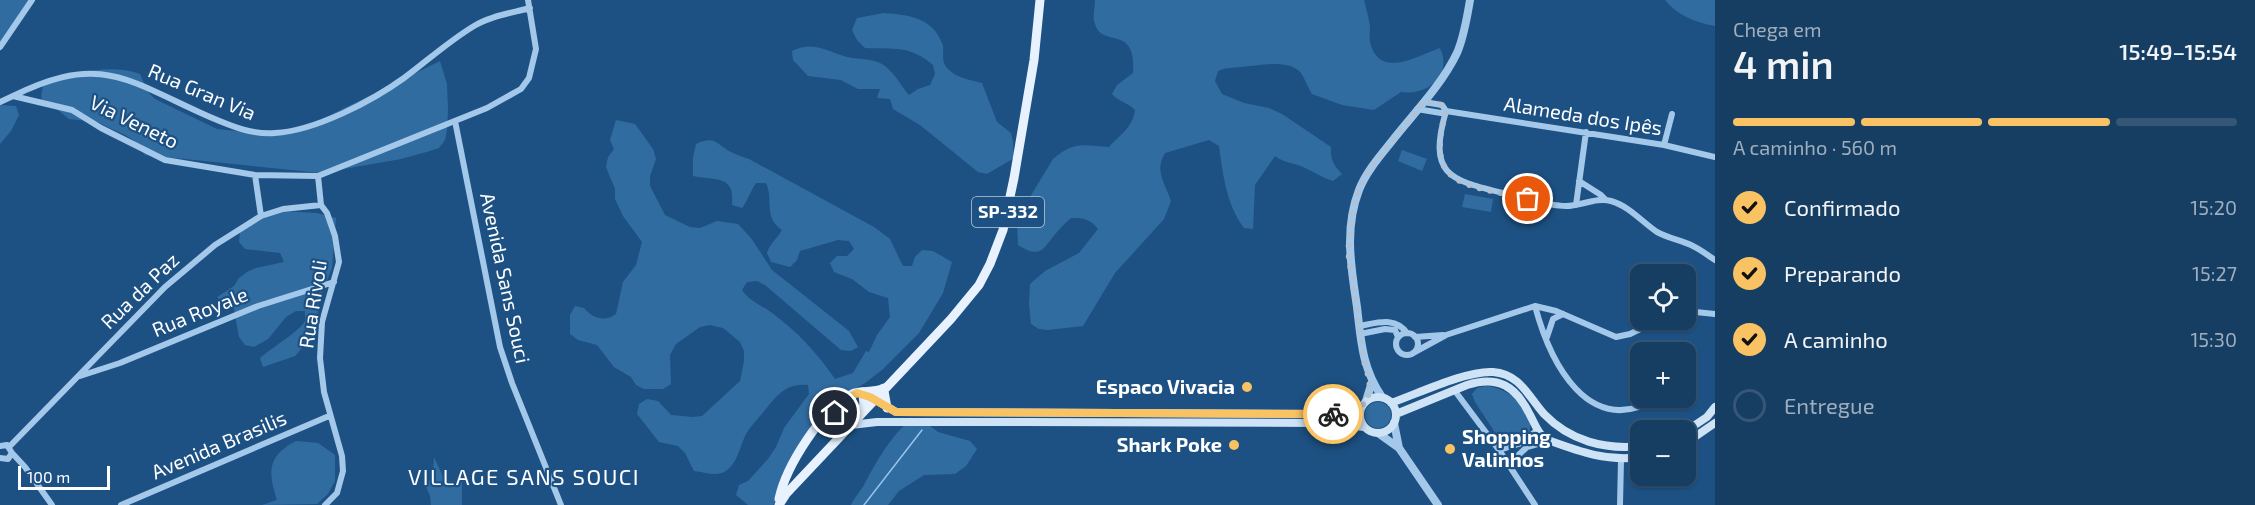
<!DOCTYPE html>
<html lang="pt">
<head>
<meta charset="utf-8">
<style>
	:root { --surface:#163d62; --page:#1f4468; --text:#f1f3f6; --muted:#9eaebe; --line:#355677; --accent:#f9c262 }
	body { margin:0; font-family:"Exo 2",sans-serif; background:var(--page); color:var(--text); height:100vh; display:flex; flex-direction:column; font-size:22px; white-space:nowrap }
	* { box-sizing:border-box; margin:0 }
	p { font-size:20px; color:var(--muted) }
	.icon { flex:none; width:33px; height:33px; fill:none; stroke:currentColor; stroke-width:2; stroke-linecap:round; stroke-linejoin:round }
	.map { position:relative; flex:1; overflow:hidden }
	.side { display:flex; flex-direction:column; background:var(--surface); width:540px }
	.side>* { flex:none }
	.buttons { position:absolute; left:1630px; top:264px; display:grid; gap:12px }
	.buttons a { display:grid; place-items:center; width:66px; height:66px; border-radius:12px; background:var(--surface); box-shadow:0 2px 4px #0004,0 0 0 2px var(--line); font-size:30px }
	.scale { position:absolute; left:18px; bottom:15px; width:92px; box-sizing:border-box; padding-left:6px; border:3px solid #fff; border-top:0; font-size:16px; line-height:21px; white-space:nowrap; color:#fff; -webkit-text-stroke:4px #1d5183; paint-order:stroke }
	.pin { position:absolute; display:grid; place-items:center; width:51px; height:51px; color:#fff; margin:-26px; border:3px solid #fff; border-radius:50%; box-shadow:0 2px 6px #0007 }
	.courier { position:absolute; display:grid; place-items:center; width:60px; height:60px; margin:-30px; border:4px solid #f9c262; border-radius:50%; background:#fff; color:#222; box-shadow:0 2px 8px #0007 }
	.summary em { font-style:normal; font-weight:600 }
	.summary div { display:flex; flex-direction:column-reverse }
	.summary { display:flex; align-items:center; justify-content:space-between; height:102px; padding:0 18px }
	h1 { font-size:39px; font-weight:600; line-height:45px }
	.bar { display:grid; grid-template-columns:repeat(4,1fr); gap:9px 6px; align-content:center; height:72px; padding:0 18px }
	.bar i { height:8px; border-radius:4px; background:var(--line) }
	.bar .current { background:var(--accent) }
	.bar p { grid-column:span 4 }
	ol { padding:0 18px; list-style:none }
	li { display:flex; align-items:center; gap:18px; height:66px }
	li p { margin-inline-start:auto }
	li .icon { padding:6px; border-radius:50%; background:var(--accent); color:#111; stroke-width:4 }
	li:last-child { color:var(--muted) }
	li i { width:33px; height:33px; border:3px solid var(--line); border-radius:50% }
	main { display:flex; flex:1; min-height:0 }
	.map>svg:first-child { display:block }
</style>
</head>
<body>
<main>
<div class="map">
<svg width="1715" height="505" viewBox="0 0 1715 505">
	<rect width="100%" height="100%" fill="#1d5183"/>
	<!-- green -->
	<path fill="#316ca1" d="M0,0h30l-30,48z
		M1095,0h269c2,9 5,18 6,27 0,5 -1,10 0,15 9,38 47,14 70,6 13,27 -13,48 -39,44l-27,18 -32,-5 -30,-11c-4,-6 -7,-15 -11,-21 -12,-15 -45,-7 -60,-6 -9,1 -14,0 -23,4l-3,10 7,13 22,9 25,5 13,6 49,33c-1,12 3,19 11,27l-9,7c-13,-4 -23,-12 -35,-16 -9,-3 -15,-3 -23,-9l-20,29 -2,44 -9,-1c-18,-24 -21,-54 -25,-82l-10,-6 -44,13c-11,18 0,30 6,48l-7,18 -49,54 -32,53 -35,4 -9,-1 -8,-5 -2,-20 1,-20 15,-13 34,-18 19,-24c-7,-10 -15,-11 -27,-11 -5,4 -10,9 -14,14 -14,16 -15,28 -39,13l-1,-23 4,-10 32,-53c21,-18 30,-14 56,-12 11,-12 24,-20 26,-37 -8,-8 -16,-8 -23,-16l5,-9 16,-12c4,-50 -31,-24 -38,-49 -3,-7 0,-17 0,-24z
		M1665,0h50v26c-20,-4 -37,-10 -50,-26z
		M884,13c24,2 48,4 58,30 3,7 -1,15 3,22 7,12 25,15 37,18l15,39 14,11 2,9 1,16 -27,16 -9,-2 -58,-47 -27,-16 -3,-10 -13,-1 3,-9h-22l-17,-9 -33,-4 -15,-16 -1,-9c24,-12 38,3 60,7 9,1 19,1 28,5 13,6 20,22 29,32l9,-6 12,-4 5,-11 -2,-9c-25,-21 -38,-15 -68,-17l-8,-8 -5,-10 5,-12z
		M440,61l7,23 1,25 -1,21 -2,10 -6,8 -9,3 -29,8 -80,14 -176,-18 -12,-15 -8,-5 -28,-13 -28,-3 -15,-12 -10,-2 -3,-9 2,-10c31,-13 64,-23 97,-12l8,18 7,7 62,30 60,6 29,-8z
		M0,105l16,1 3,9 -8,16 -11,13z
		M616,120l19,4 18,25 3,10 -6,17v10l15,29 25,12 10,1 17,-7 21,3 13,14 21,32 77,61 9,16 -7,4 -10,-1 -76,-65 -8,-4 -10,1 -5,8c7,11 19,15 30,23 25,18 46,41 63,66l18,-6 13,-22 3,1 8,-17 13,-18 -2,-19 -19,-6 -17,-13 -18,-7 -4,-9 7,-7h10l7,-7 -5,-8 -11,-1 -38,11 -3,9 -7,7 -19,-5 -4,-9c3,-10 10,-14 15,-23 -19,-13 -8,-29 -16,-47h-10c-6,9 -8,17 -14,25l-10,-3c3,-31 -16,-24 -39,-29v-19l3,-13c19,-9 20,0 35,8 6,3 12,5 18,7l125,68 16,12 13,27h9l3,-9 7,-7 11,1 19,11 -9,31 -24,40 -37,37 -17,13 -19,11 -23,26 -50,85h-25l-12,-10 3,-10 9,-4 20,-22 8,-12 8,-19 25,-34 -1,-9c-25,-3 -34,15 -48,31 -5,6 -10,11 -14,18 -7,14 -9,33 -24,39 -9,3 -19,-1 -28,-2l-9,-18 -7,-7 -19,-4 -22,-28 2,-10 8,-5 11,2 13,14 22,2 9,-1 38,-35 4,-20v-10l-4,-9 -17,-14 -13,-3 -10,2 -24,17 -6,11 1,29 -8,5h-19l-8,-4 -5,-8 -17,-10 -17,-22 -19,-5 -8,-6v-19l5,-9 9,2c9,11 21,14 32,6l7,-32 13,-17 6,-23 -19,-26 -8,-17v-10l-9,-22 2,-10 6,-8 -4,-9z
		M1402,150l25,9 -5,12 -24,-10z
		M1465,194l28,5 -2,13 -29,-5z
		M282,211l35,2 19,5 -4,50 -13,32 -2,20 -3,10 -12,18 -7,8 -32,11 -3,-9c10,-9 41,-28 45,-37 0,-1 0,-9 0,-10h-9l-10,6 -18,22 -14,8 -9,-2 -6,-8 -5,-28 -9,-4 -8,-8 17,-11 5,-8 8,-6 9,-4 28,-6 -4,-9 -35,-4 -6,-7 1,-10 14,-13z
		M1486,386c22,2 51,23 43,48l-19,12 -8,-3 -27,-41 -3,-8 5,-6z
		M1365 415a13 13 0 1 1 26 0a13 13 0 1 1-26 0Z
		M910,420l20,6 8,6 32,9 7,8 -11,17 -11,8 -31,1 -25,16 -11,14h-37c3,-7 9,-13 13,-20 12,-23 26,-48 46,-65z
		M296,441l22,2 17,12v26l-7,13 -11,10 -55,1 15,-5c-9,-28 -10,-44 19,-59z
		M434,457l10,22 10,3 8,-3v26h-31l-1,-9 -4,-9 7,-15z"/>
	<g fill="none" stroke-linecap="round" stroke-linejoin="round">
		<!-- stream -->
		<path stroke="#97c4eb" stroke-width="1.5" d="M864,505l58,-75"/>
		<!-- minor -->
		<path stroke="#a3c8ea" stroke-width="6" d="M0,47l32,-47
			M13,96c89,-44 115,-15 197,21 21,9 42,18 65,16 40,-2 97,-32 129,-55 23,-17 45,-37 70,-52 16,-10 38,-13 56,-18
			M0,102l13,-6 59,14 29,18 64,32 90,15 63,1 169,-68 34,-19 8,-11 7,-29 -8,-49
			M1424,102l18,3 4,6
			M1417,109l24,4 5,-2 218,34 51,12
			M1446,111c-19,66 5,69 61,83 19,4 40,12 59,12 15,0 30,-9 45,-5 18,5 31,21 46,31 11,6 23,8 34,13 9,4 16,10 24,15
			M455,121l45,226 12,36 49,122
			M1664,145l8,-31
			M255,175l6,41
			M318,176l3,29 6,8 8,23 4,26 -17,60 -2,36 4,34 18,64 1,15 -6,22 -12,12
			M1579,181l22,14 5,5
			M1576,205l10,-73
			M1535,306c15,56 53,134 123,92
			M1686,311l29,3
			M1359,326c18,-3 36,-10 48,7
			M1396 344a11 11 0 1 1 22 0a11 11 0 1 1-22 0Z
			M1360,334l25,-5 10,1 3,7
			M1415,337l28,-2
			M1547,337l6,-18 10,-5
			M1413,353l33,-18 89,-29 21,5 60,26 14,-3 29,-14
			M80,376l40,-13 138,-57 76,-24
			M1455,391l44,59 36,55
			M0,446l7,-1 5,8 -4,6 -8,-1
			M9,447l156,-160 50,-42 46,-29 22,-7 38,-4
			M1499,450l23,-7 15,-13
			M12,453l13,14 27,38
			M1508,465l19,-18 21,-6
			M121,505l208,-89
			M1620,505l1,-45"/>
		<!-- tertiary -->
		<path stroke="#a3c8ea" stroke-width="8" d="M1382,397c-20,-29 -21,-56 -25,-90 -6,-40 -13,-78 2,-117 7,-18 21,-34 33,-49 22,-28 49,-55 65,-88 7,-16 10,-35 13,-53
			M1366,401l6,-19
			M1394,423l5,25
			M1378,433l21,15 39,57"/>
		<!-- secondary -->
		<path stroke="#cfe3f7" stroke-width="8" d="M1360 415a18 18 0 1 1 36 0a18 18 0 1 1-36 0Z
			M876,400l20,12 441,2 15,-2 9,-5
			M1391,403c26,-9 76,-33 102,-31 27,2 35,24 51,42 26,27 61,36 97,32
			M1396,414l71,-29c31,-10 49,1 63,30 5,9 7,17 15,24 33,12 61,23 96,18
			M851,425l26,-3h145l305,1 37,4
			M1686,431l21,-14 8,-10
			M1686,443l29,-20"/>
		<!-- primary -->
		<path stroke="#e7f2fe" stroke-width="9" d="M884,391l3,17
			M835,407l-1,9 3,7 14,2 13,-20 -1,-11
			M779,499c7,-33 43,-90 73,-105 10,-5 21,0 32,-6
			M779,505l7,-11 165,-175 28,-34 11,-21 13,-34 11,-52 20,-118 6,-60"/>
	</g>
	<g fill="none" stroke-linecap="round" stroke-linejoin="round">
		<!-- done -->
		<path stroke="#b0c2d4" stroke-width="6" stroke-dasharray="0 10.8" d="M1333,414c32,0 44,-18 32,-48l-17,-115 5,-40 6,-22 10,-19 55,-68 18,3 4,6c-23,78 22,73 82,88"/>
		<!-- route -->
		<path stroke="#f9c262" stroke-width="8" d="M835,413v-6l22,-14 13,4 26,15 437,2"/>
	</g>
	<!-- markers -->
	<g fill="#f9c262" stroke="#1d5183" stroke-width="2">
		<circle cx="1247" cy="387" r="6"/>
		<circle cx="1234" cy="445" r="6"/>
		<circle cx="1450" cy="449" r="6"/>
	</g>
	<g text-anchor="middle" stroke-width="4.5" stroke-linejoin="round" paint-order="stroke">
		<!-- shield labels -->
		<rect fill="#1d5183" stroke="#bbcbda" stroke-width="1.5" x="972" y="197" width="72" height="30" rx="4.5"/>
		<g font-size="18" font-weight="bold" fill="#fff">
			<text x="1008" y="218">SP-332</text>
		</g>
		<!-- street labels -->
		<g font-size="20" fill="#fff" stroke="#1d5183">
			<text transform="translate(202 92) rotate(23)" y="7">Rua Gran Via</text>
			<text transform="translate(1583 116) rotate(9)" y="7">Alameda dos Ipês</text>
			<text transform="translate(134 122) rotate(26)" y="7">Via Veneto</text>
			<text transform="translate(505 278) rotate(78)" y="7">Avenida Sans Souci</text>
			<text transform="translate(140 291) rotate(-44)" y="7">Rua da Paz</text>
			<text transform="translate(313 304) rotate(-81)" y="7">Rua Rivoli</text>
			<text transform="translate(200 312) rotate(-22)" y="7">Rua Royale</text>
			<text transform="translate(219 445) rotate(-23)" y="7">Avenida Brasilis</text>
		</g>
		<!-- poi labels -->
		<g font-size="20" font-weight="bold" fill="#fff" stroke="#1d5183" text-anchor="end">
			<text x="1235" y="394">Espaco Vivacia</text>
			<text x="1462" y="444" text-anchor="start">Shopping<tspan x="1462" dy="23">Valinhos</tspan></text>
			<text x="1222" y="452">Shark Poke</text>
		</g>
		<!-- quarter labels -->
		<g font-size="22" letter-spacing="1.5" fill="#fff" stroke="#1d5183">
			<text x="524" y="485">VILLAGE SANS SOUCI</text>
		</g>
	</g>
</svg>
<div class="buttons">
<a><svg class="icon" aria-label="locate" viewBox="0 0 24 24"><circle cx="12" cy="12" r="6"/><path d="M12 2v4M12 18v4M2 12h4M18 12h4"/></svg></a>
<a>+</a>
<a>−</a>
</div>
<div class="scale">100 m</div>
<div class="pin" style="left:1528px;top:199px;background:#ea580c"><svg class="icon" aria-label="bag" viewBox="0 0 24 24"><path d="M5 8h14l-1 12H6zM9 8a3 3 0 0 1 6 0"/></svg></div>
<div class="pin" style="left:835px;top:413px;background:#1f2937"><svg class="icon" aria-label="home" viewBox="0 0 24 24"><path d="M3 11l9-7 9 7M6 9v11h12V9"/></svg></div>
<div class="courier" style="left:1333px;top:414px"><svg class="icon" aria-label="bike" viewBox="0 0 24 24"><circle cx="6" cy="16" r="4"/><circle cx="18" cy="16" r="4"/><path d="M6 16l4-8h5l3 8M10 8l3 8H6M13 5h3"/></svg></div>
</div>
<section class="side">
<div class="summary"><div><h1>4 min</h1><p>Chega em</p></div><em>15:49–15:54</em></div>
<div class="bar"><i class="current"></i><i class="current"></i><i class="current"></i><i></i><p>A caminho · 560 m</p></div>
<ol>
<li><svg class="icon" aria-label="check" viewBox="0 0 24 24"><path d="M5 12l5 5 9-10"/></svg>Confirmado<p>15:20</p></li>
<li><svg class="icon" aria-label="check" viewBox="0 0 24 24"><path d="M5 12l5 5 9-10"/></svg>Preparando<p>15:27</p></li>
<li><svg class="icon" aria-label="check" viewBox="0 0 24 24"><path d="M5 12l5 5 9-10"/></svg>A caminho<p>15:30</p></li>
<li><i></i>Entregue</li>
</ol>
</section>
</main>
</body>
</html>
